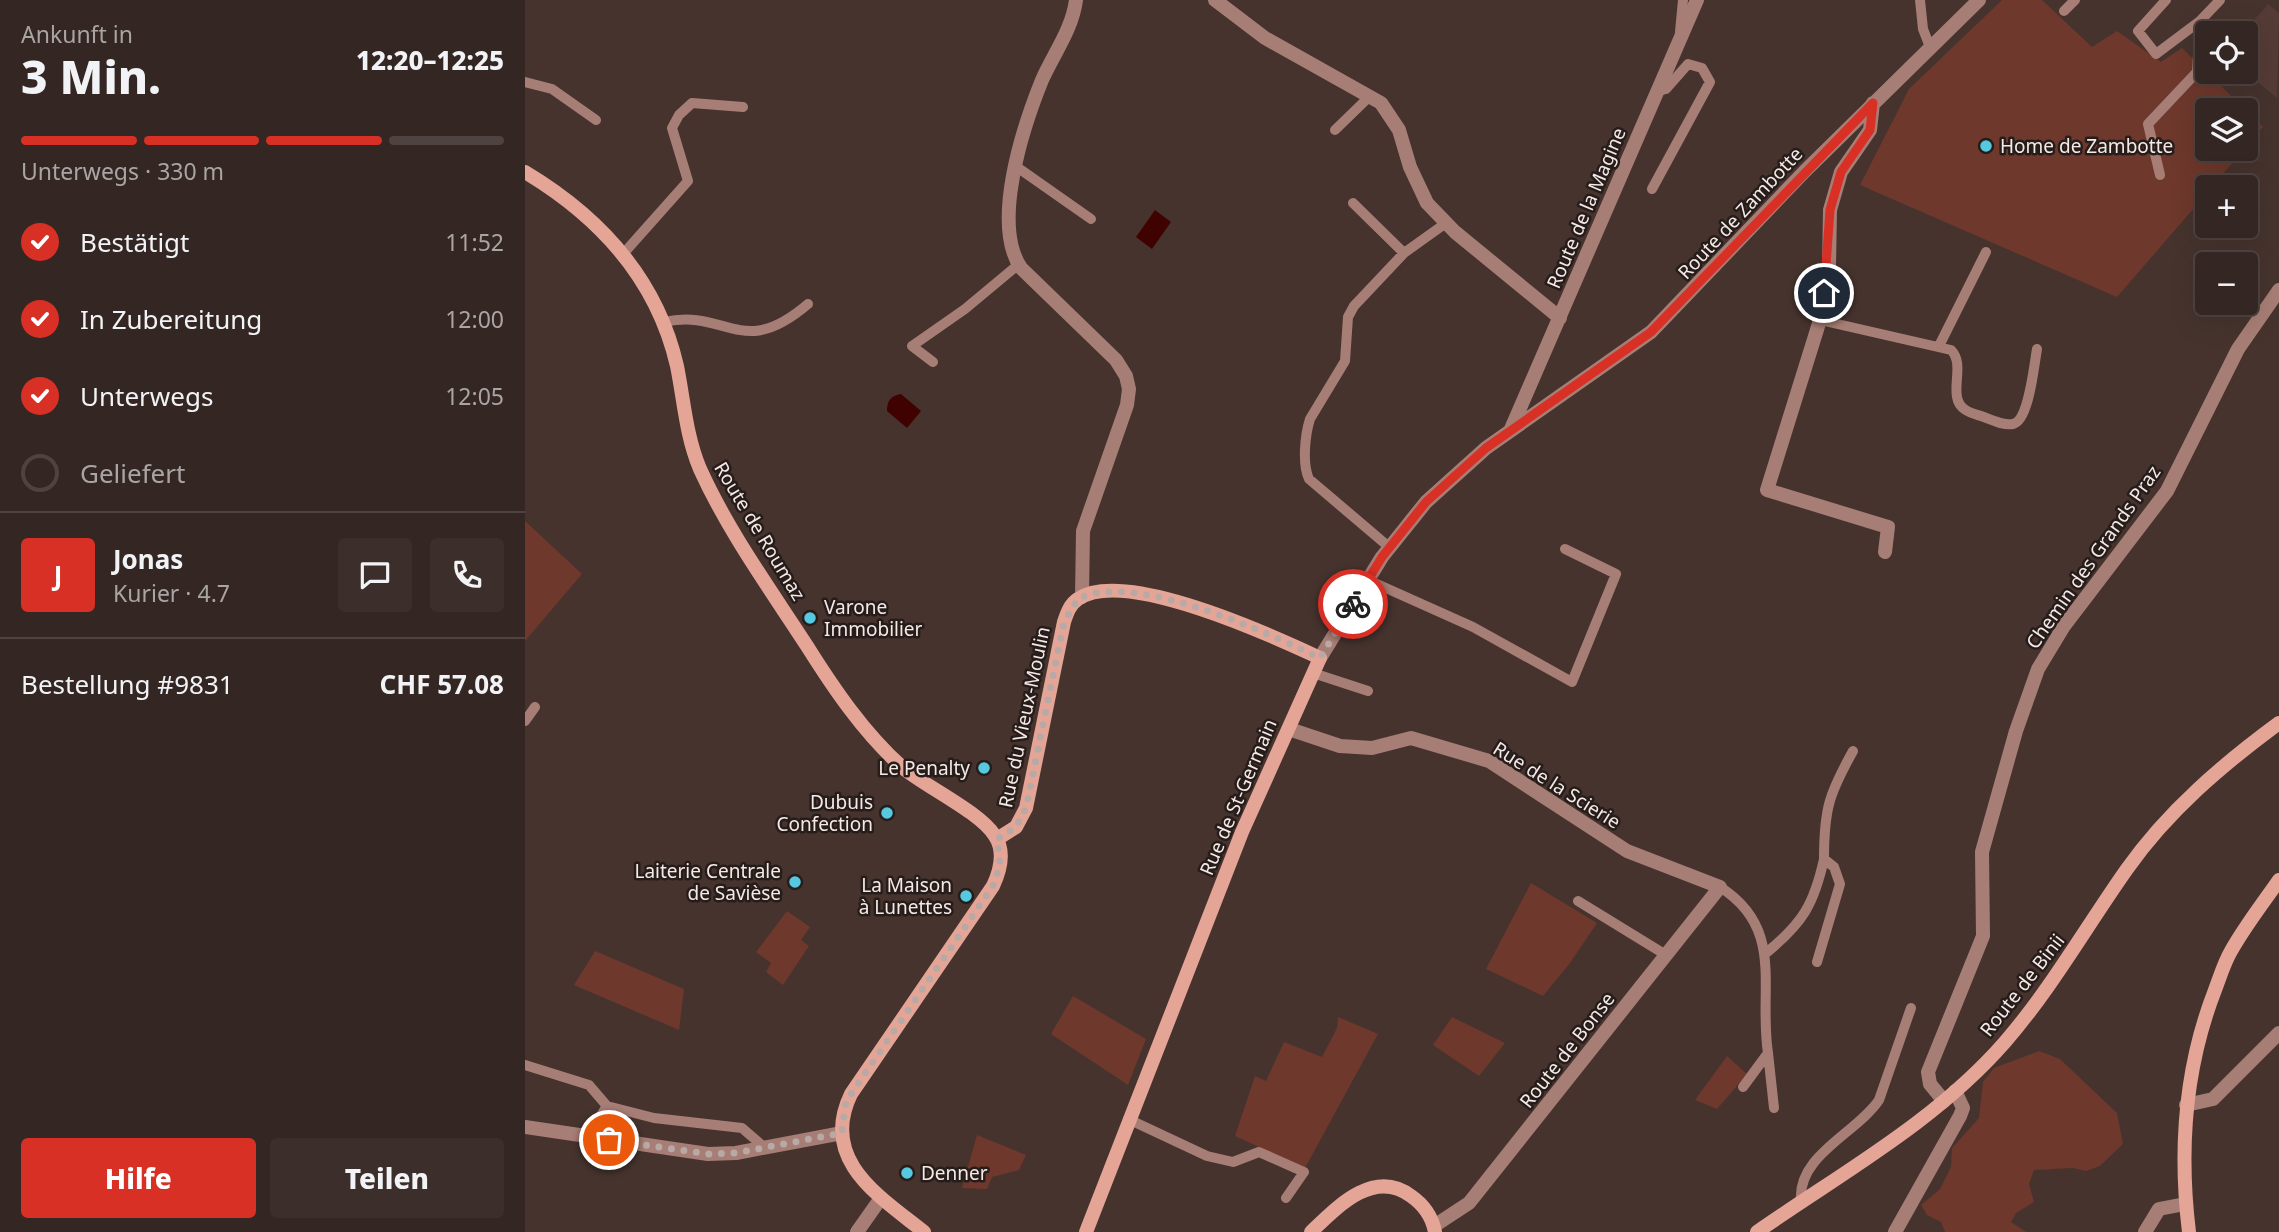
<!DOCTYPE html>
<html lang="de">
<head>
<meta charset="utf-8">
<style>
	:root { --surface:#342622; --page:#3c2e2a; --text:#f1f3f6; --muted:#a9a5a5; --line:#4e4340; --accent:#d93025 }
	body { margin:0; font-family:"Noto Sans",sans-serif; background:var(--page); color:var(--text); height:100vh; display:flex; flex-direction:column; font-size:26px; white-space:nowrap }
	* { box-sizing:border-box; margin:0 }
	p { font-size:23px; color:var(--muted) }
	.icon { flex:none; width:38px; height:38px; fill:none; stroke:currentColor; stroke-width:2; stroke-linecap:round; stroke-linejoin:round }
	.map { position:relative; flex:1; overflow:hidden }
	.side { display:flex; flex-direction:column; background:var(--surface); width:525px }
	.side>* { flex:none }
	.tools { position:absolute; left:1670px; top:21px; display:grid; gap:14px }
	.tools a { display:grid; place-items:center; width:63px; height:63px; border-radius:7px; background:var(--surface); box-shadow:0 7px 28px #0002,0 0 0 2px var(--line); font-size:35px }
	.pin { position:absolute; display:grid; place-items:center; width:60px; height:60px; color:#fff; margin:-30px; border:4px solid #fff; border-radius:50%; box-shadow:0 2px 7px #0007 }
	.courier { position:absolute; display:grid; place-items:center; width:70px; height:70px; margin:-35px; border:5px solid #d93025; border-radius:50%; background:#fff; color:#222; box-shadow:0 2px 9px #0007 }
	.overview em { font-style:normal; font-weight:800 }
	.overview div { display:flex; flex-direction:column-reverse }
	.overview { display:flex; align-items:center; justify-content:space-between; height:119px; padding:0 21px }
	h1 { font-size:46px; font-weight:800; line-height:52px }
	.bar { display:grid; grid-template-columns:repeat(4,1fr); gap:10px 7px; align-content:center; height:84px; padding:0 21px }
	.bar i { height:9px; border-radius:5px; background:var(--line) }
	.bar .current { background:var(--accent) }
	.bar p { grid-column:span 4 }
	.line { display:flex; align-items:center; gap:18px; padding:0 21px; border-top:2px solid var(--line) }
	.line div { flex:1 }
	.round { display:grid; place-items:center; flex:none; width:74px; height:74px; border-radius:7px; background:var(--page) }
	ol { padding:0 21px; list-style:none }
	li { display:flex; align-items:center; gap:21px; height:77px }
	li p { margin-inline-start:auto }
	li .icon { padding:7px; border-radius:50%; background:var(--accent); color:#fff; stroke-width:4 }
	li:last-child { color:var(--muted) }
	li i { width:38px; height:38px; border:4px solid var(--line); border-radius:50% }
	.action { display:flex; gap:14px; margin-top:auto; padding:14px 21px }
	.action a { flex:1; height:80px; border-radius:7px; background:var(--accent); color:#fff; font-size:28px; font-weight:800; line-height:80px; text-align:center }
	.action a+a { background:var(--page); color:var(--text) }
	main { display:flex; flex:1; min-height:0 }
	.map>svg:first-child { display:block }
</style>
</head>
<body>
<main>
<section class="side">
<div class="overview"><div><h1>3 Min.</h1><p>Ankunft in</p></div><em>12:20–12:25</em></div>
<div class="bar"><i class="current"></i><i class="current"></i><i class="current"></i><i></i><p>Unterwegs · 330 m</p></div>
<ol>
<li><svg class="icon" aria-label="check" viewBox="0 0 24 24"><path d="M5 12l5 5 9-10"/></svg>Bestätigt<p>11:52</p></li>
<li><svg class="icon" aria-label="check" viewBox="0 0 24 24"><path d="M5 12l5 5 9-10"/></svg>In Zubereitung<p>12:00</p></li>
<li><svg class="icon" aria-label="check" viewBox="0 0 24 24"><path d="M5 12l5 5 9-10"/></svg>Unterwegs<p>12:05</p></li>
<li><i></i>Geliefert</li>
</ol>
<div class="line" style="height:126px"><b class="round" style="background:var(--accent);color:#fff">J</b><div><b>Jonas</b><p>Kurier · 4.7</p></div><a class="round"><svg class="icon" aria-label="chat" viewBox="0 0 24 24"><path d="M4 5h16v11H9l-5 4z"/></svg></a><a class="round"><svg class="icon" aria-label="phone" viewBox="0 0 24 24"><path d="M5 4h4l2 5-3 2q2 4 5 5l2-3 5 2v4C11 20 4 13 5 4z"/></svg></a></div>
<div class="line" style="height:91px"><div>Bestellung #9831</div><b>CHF 57.08</b></div>
<div class="action"><a>Hilfe</a><a>Teilen</a></div>
</section>
<div class="map">
<svg width="1754" height="1232" viewBox="0 0 1754 1232">
	<rect width="100%" height="100%" fill="#46332e"/>
	<!-- built -->
	<path fill="#553b35" d="M1743,4l11,9 -2,85 -32,-26v-39h-2z"/>
	<!-- green -->
	<path fill="#6e382c" d="M1477,0h40l50,47 25,-16 44,31 21,-14 81,79 -18,21v-38h-38v39h38l-34,38h-4v6l-90,104 -257,-112 49,-96z
		M0,521l57,53 -57,67z
		M1006,883l66,40 -27,40 -27,33 -57,-27z
		M262,911l23,16 -9,13 8,6 -26,39 -17,-13 5,-9 -15,-11z
		M70,951l89,38 -5,41 -105,-45z
		M548,996l73,43 -18,46 -77,-51z
		M813,1017l40,17 -73,134 -70,-32 20,-60 11,5 18,-39 38,15 15,-29z
		M927,1017l53,26 -26,33 -46,-31z
		M1514,1051l21,8 57,54 6,31 -23,22 -14,5 -13,-3 -39,2 -5,14 5,18 -18,11 -5,9 15,10h-81l-4,-10 -14,-7 -6,-10 19,-16 11,-22 1,-19 27,-30 4,-36 11,-14z
		M1202,1056l20,18 -30,35 -22,-9z
		M452,1135l49,20 -7,15 -27,7 -5,12 -25,-1z"/>
	<!-- water -->
	<path fill="#400200" d="M630,210l16,12 -19,27 -16,-12z
		M376,394l20,17 -14,17 -20,-17c0,-11 4,-15 14,-17z"/>
	<g fill="none" stroke-linecap="round" stroke-linejoin="round">
		<!-- lane -->
		<path stroke="#a77e75" stroke-width="10" d="M1395,0l3,29 7,18
			M1641,0l-28,31 18,23 44,-33
			M1539,11l11,-11
			M1155,32l3,-32
			M0,82l27,7 44,31
			M810,130l34,-33
			M492,167l74,52
			M1635,175l-12,-51 49,-52 3,-51 20,-21
			M1127,189l58,-107 -8,-14 -14,-4 -22,25 -8,2
			M828,203l51,50
			M98,254l65,-73 -16,-53 7,-13 13,-12 51,4
			M1295,320l131,30c12,12 3,32 6,47 2,13 14,16 24,19 9,3 22,10 32,8 16,-3 21,-59 24,-75
			M139,322c64,-14 77,39 144,-18
			M1414,346l47,-94
			M408,362l-21,-16 53,-37 54,-45
			M864,547l-80,-68c-7,-15 -4,-44 1,-60l35,-58 3,-44 6,-11 50,-53 42,-30
			M843,580l105,47 99,55 44,-108 -51,-25
			M788,673l55,18
			M0,721l10,-14
			M1299,859c0,-50 5,-65 29,-108
			M1195,887c66,42 38,102 48,166l-25,34
			M1053,901l88,54
			M1241,953c37,-30 48,-49 58,-94l10,8 6,17 -23,78
			M1243,1053l6,55
			M0,1065l64,20 18,21
			M603,1119l79,37 26,6 26,-10 45,20 -18,26
			M63,1136l19,-30 47,12 88,10 22,19
			M1276,1201c-4,-46 56,-68 78,-101l32,-92"/>
		<!-- street -->
		<path stroke="#a77e75" stroke-width="14" d="M551,0c-4,30 -22,53 -34,80 -19,47 -51,144 -21,188l95,92 10,16 3,13 -2,16 -44,126 -1,66
			M690,0l50,38 116,65 18,27 11,37 17,36 28,29 105,86
			M1348,103l-3,27 -29,42 -11,38 -1,57 -9,53 -53,170 121,37 -3,25
			M986,429l186,-429
			M795,658l62,-101 44,-55 60,-54 165,-116 154,-161 174,-171
			M764,729l51,17 32,2 39,-10 78,23 138,90 93,36 -251,316 -35,23
			M1419,1101l-14,-17 -2,-12 55,-136 -1,-84 34,-121 22,-62 26,-43 103,-135 71,-142 41,-59
			M1661,1105l27,-6 66,-66
			M0,1127l183,27 28,-1 106,-20
			M332,1232l24,-34
			M1370,1232l65,-116 3,-8 -8,-17
			M1620,1232l14,-23 26,-5"/>
		<!-- secondary -->
		<path stroke="#e5a596" stroke-width="14" d="M0,172c75,45 132,107 152,194 7,35 9,70 23,103 28,62 70,120 107,177 27,43 57,87 95,121 24,20 78,45 93,69 10,15 5,35 -2,50l-142,208c-32,66 28,102 73,138
			M472,839l19,-12 10,-19 38,-186c3,-9 6,-18 14,-23 46,-32 195,37 242,59l-78,174 -156,400
			M786,1232c26,-25 63,-64 100,-36 13,9 21,20 24,36
			M1232,1232c86,-60 178,-110 248,-190 46,-53 81,-115 122,-173 41,-58 95,-104 152,-146
			M1664,1232c-10,-82 -4,-165 26,-242 5,-13 9,-27 16,-39 14,-25 32,-48 48,-71"/>
	</g>
	<g fill="none" stroke-linecap="round" stroke-linejoin="round">
		<!-- done -->
		<path stroke="#b8a9a6" stroke-width="7" stroke-dasharray="0 12.6" d="M84,1140l99,14 28,-1 106,-20 3,-27 6,-12 142,-208 7,-22 -3,-25 19,-12 10,-19 38,-186 14,-23c54,-29 190,34 242,59l33,-54"/>
		<!-- route -->
		<path stroke="#d93025" stroke-width="9" d="M828,604l29,-47 44,-55 60,-54 165,-116 222,-229 -3,27 -29,42 -11,38 -6,83"/>
	</g>
	<!-- markers -->
	<g fill="#56c9e1" stroke="#261d1b" stroke-width="2.5">
		<circle cx="1461" cy="146" r="7"/>
		<circle cx="285" cy="618" r="7"/>
		<circle cx="459" cy="768" r="7"/>
		<circle cx="362" cy="813" r="7"/>
		<circle cx="270" cy="882" r="7"/>
		<circle cx="441" cy="896" r="7"/>
		<circle cx="382" cy="1173" r="7"/>
	</g>
	<g text-anchor="middle" stroke-width="5" stroke-linejoin="round" paint-order="stroke">
		<!-- poi labels -->
		<g font-size="19" fill="#f5e9e6" stroke="#261d1b" text-anchor="end">
			<text x="1475" y="153" text-anchor="start">Home de Zambotte</text>
			<text x="299" y="614" text-anchor="start">Varone<tspan x="299" dy="22">Immobilier</tspan></text>
			<text x="445" y="775">Le Penalty</text>
			<text x="348" y="809">Dubuis<tspan x="348" dy="22">Confection</tspan></text>
			<text x="256" y="878">Laiterie Centrale<tspan x="256" dy="22">de Savièse</tspan></text>
			<text x="427" y="892">La Maison<tspan x="427" dy="22">à Lunettes</tspan></text>
			<text x="396" y="1180" text-anchor="start">Denner</text>
		</g>
		<!-- street labels -->
		<g font-size="19" fill="#f5e9e6" stroke="#261d1b">
			<text transform="translate(1061 208) rotate(-67)" y="7">Route de la Magine</text>
			<text transform="translate(1215 213) rotate(-47)" y="7">Route de Zambotte</text>
			<text transform="translate(235 531) rotate(59)" y="7">Route de Roumaz</text>
			<text transform="translate(1568 557) rotate(-55)" y="7">Chemin des Grands Praz</text>
			<text transform="translate(499 717) rotate(-78)" y="7">Rue du Vieux-Moulin</text>
			<text transform="translate(1032 785) rotate(32)" y="7">Rue de la Scierie</text>
			<text transform="translate(713 797) rotate(-67)" y="7">Rue de St-Germain</text>
			<text transform="translate(1497 985) rotate(-52)" y="7">Route de Binii</text>
			<text transform="translate(1042 1050) rotate(-52)" y="7">Route de Bonse</text>
		</g>
	</g>
</svg>
<div class="tools">
<a><svg class="icon" aria-label="locate" viewBox="0 0 24 24"><circle cx="12" cy="12" r="6"/><path d="M12 2v4M12 18v4M2 12h4M18 12h4"/></svg></a>
<a><svg class="icon" aria-label="layers" viewBox="0 0 24 24"><path d="M12 4l9 5-9 5-9-5zM3 14l9 5 9-5"/></svg></a>
<a>+</a>
<a>−</a>
</div>
<div class="pin" style="left:84px;top:1140px;background:#ea580c"><svg class="icon" aria-label="bag" viewBox="0 0 24 24"><path d="M5 8h14l-1 12H6zM9 8a3 3 0 0 1 6 0"/></svg></div>
<div class="pin" style="left:1299px;top:293px;background:#1f2937"><svg class="icon" aria-label="home" viewBox="0 0 24 24"><path d="M3 11l9-7 9 7M6 9v11h12V9"/></svg></div>
<div class="courier" style="left:828px;top:604px"><svg class="icon" aria-label="bike" viewBox="0 0 24 24"><circle cx="6" cy="16" r="4"/><circle cx="18" cy="16" r="4"/><path d="M6 16l4-8h5l3 8M10 8l3 8H6M13 5h3"/></svg></div>
</div>
</main>
</body>
</html>
